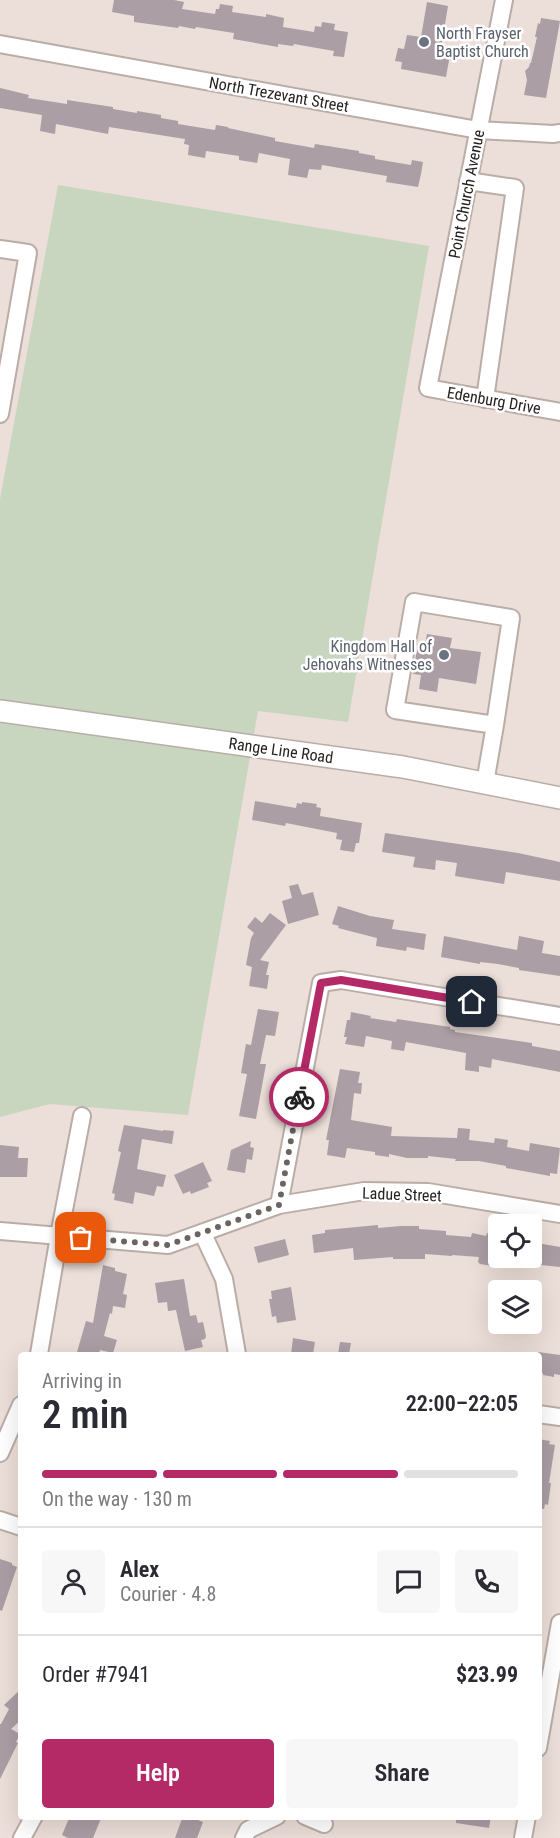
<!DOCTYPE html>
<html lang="en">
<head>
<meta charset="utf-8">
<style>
	:root { --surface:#fff; --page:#f7f7f7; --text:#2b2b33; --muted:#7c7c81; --line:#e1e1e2; --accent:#b42a67 }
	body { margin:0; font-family:"Roboto Condensed",sans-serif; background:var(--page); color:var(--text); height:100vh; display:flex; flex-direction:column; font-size:22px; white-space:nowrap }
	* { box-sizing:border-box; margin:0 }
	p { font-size:20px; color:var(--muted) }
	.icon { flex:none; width:33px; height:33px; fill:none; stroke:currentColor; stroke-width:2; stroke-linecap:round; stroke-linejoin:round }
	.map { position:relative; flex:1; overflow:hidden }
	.side { position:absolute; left:18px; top:1352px; width:524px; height:468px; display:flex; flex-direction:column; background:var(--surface); border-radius:6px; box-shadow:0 6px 24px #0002 }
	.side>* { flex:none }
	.controls { position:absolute; left:488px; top:1214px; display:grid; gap:12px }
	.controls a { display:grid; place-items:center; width:54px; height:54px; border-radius:6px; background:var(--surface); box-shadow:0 6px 24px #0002; font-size:30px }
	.pin { position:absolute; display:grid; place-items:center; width:51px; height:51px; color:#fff; margin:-26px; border-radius:12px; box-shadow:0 3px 9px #0006 }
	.courier { position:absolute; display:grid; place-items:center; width:60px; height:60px; margin:-30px; border:4px solid #b42a67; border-radius:50%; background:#fff; color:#222; box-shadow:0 2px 8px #0007 }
	.summary em { font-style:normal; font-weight:600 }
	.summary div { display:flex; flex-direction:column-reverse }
	.summary { display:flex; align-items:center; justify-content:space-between; height:102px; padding:0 24px }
	h1 { font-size:39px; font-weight:600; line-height:45px }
	.bar { display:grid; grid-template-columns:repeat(4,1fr); gap:9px 6px; align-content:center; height:72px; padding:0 24px }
	.bar i { height:8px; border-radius:4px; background:var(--line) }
	.bar .active { background:var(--accent) }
	.bar p { grid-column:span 4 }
	.line { display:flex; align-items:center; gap:15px; padding:0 24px; border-top:2px solid var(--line) }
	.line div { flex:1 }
	.round { display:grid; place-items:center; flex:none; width:63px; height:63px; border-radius:6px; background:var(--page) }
	.cta { display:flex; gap:12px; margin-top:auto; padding:12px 24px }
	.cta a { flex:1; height:69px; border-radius:6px; background:var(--accent); color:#fff; font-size:24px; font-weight:600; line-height:69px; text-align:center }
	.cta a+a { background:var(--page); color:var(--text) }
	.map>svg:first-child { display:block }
</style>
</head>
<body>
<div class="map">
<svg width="560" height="1838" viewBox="0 0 560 1838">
	<rect width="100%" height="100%" fill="#ecded8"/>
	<!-- green -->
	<path fill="#c8d6c0" d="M58,185l371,61 -81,476 -90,-11 -70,404 -138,-11 -50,13v-618z"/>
	<!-- building -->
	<path fill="#ab9ea5" d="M114,0h60l10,2 -2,7 33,5 1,-5h3l1,-5 13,2 -1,6 34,5v-3l18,4 -1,9 31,5 1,-6 6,1 1,-5 13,2 -1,6 14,2 -4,25 -11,-1 1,-5 -40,-7 -1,2 -15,-2v3l-17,-3 -28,-5 1,-6 -38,-6 -1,2 -16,-3 -1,2 -44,-6v-6l-22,-4z
		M427,2l21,4 -7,42 10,1 -5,28 -45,-8 1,-7 -7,-1 3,-13 6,1 3,-14 14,2z
		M541,18l19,3 -14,77 -22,-3 3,-15 -2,-9 4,-4 1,-4h1l6,-26h-2l3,-14 2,1z
		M0,88l29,7 -1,3 39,6v-4l46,7v2l24,4v-2l24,4v3l17,3v3l37,6 1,-5 12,2v1l47,10v3l39,7 1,-4 44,7v2l16,3v3l36,6 1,-5 11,2 -2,12 -3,13 -32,-5 1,-6 -65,-11 -1,5 -12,-1 -2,9 -19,-3 2,-16 -31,-6 -2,10 -18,-3v-4l-33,-5 -1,7 -17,-3 1,-10 -5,-1 1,-5 -76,-12 -1,7 -52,-10 -1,10 -15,-3 2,-16 -42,-7z
		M427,634l25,4 -2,10 31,4 -5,32 -37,-6 -2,14 -18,-3 2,-14 -8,-1 5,-31 7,1z
		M255,801l41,7 1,-5 5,1v-2l15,2 -1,3 5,1 -1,8 42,7 -3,20h-3l-2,9 -14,-2 2,-10 -6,-1 1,-6 -51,-10 -1,3 -33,-6z
		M385,833l133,20 42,9v19l-54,-9 -2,12 -49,-8 2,-13 -21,-3 -1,10 -22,-3 2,-10 -33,-5z
		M298,884l4,11 11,-3 6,23 -31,9 -6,-23 10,-3 -3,-12z
		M338,906l32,10 24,4 -2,9 34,5 -2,16 -17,-3 -1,4 -30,-5 1,-8 -39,-10 1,-2 -7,-2z
		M270,913l16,12 -26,35 9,2 -3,13h3l-2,14 -18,-3 3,-19 -6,-2 5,-27 3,-5 -7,-6 8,-10 7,6z
		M444,936l73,14 2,-14 25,5 -2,12 18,3v20l-41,-6v-2l-21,-4 -18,-2v2l-39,-7z
		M258,1009l21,3 -4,24 -9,-1 -6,29h6l-10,55 -17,-3 8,-42 -6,-1 5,-29 5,1z
		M351,1012l20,4 -1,2 26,4 1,-3 53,8v2l5,1v2l77,11v3l28,5v21l-68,-13 -1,9 -12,-2v6l-14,-2 1,-17 -60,-11 -2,9 -13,-2 1,-8 -26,-5 -2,11 -19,-3 2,-7h-3l3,-17h3z
		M340,1069l20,3 -2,11h4l-1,11 -7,-1 -3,27 41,7 -1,9 66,2 1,-10 12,1 -1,11 25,3 1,-5 13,2 -1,7 22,4 1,-8 30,5 -3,26 -7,-1v3l-44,-8v-2l-27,-5h-24l1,-2 -28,-3v2h-21l-18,-4v3l-14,-2v-3l-28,-4 -2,10 -18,-3 2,-15h-3z
		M124,1125l39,6v-1l11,1 -2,13 -30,-5 -5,30 29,6 -3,12 -6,-1 -3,10 -19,-4 -2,12 -19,-4 1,-6 -3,-1 9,-41 -3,-1z
		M251,1141l-1,6 4,1 -2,12 -5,-1 -2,14 -18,-3 4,-20z
		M0,1145l19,2 -1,11h10l-1,19h-27z
		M203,1162l9,19 -5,2 2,4 -18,7 -1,-3 -7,3 -9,-19z
		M378,1225v3l23,-2h18v3l27,2v4l25,2 1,-4 14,3 1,-3 11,2v32l-18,-3 -2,-2 1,-5 -27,-2v1l-27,-2v5h-32v-2l-39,3 -1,-12 -39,5 -2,-18 13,-2v-3z
		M285,1239l4,16 -31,8 -4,-16z
		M531,1242l29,5v20l-29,-3z
		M103,1265l12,3v3l12,3 -4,20 4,1 -2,13 -12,-2 -1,8 -2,-1 -6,23 13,4 -4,13 -13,-3 -1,4h-11l-11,-2 9,-31 7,2z
		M184,1279l6,37 6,-1 2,8 5,-1 3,14 -1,3 -4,1 2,7 -18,4 -9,-41 -8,1 -1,-9 -9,1 -3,-20z
		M291,1287l5,33 -19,3 -1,-7 -4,1 -3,-18h3l-1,-8z
		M293,1338l22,4 -2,12h-22z
		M340,1342l11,1 -2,11h-11z
		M538,1352l22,3v20l-6,-1v3l-11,-2v-2l-5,-1z
		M538,1439l12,2 -1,3 6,1 -6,38h2l-3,22 -3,-1 -1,5 -6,-1z
		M0,1559l12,4v2l5,2 -15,44 -2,-1z
		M21,1689v31l-10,9 9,5 -4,8 2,1 -18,36v-55h1l8,-15 -5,-4z
		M70,1816h32l-9,22h-25l-6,-3z
		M183,1816h5l15,6 -6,16h-22z
		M456,1816h35l-2,12 -33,-5z"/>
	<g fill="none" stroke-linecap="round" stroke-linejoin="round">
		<defs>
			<path id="minor" d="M504,0l-76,388 132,24
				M0,44l478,86 75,4 7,-1
				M468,181l47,7 -30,211
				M0,249l28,4 -28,161
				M485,783l10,-58 16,-107 -97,-16 -19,108 100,15
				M279,1205l42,-222 20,-3 219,36
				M0,1231l168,14 111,-40 85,-14 64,1 132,22
				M203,1234l21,45 13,75
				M39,1354l20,-118 23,-120
				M538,1414l22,3
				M0,1453l21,-48
				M0,1520l21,7
				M538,1748l22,-125
				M305,1816l19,8
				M22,1838l12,-22
				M244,1838l4,-8 29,-14
				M523,1838l4,-22"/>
			<path id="major" d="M0,711l403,56 157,31"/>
		</defs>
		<!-- minor casing -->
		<use href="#minor" stroke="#baada7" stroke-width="20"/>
		<!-- major casing -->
		<use href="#major" stroke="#baada7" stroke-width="24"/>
		<!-- minor -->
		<use href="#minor" stroke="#fff" stroke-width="16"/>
		<!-- major -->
		<use href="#major" stroke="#fff" stroke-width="21"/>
	</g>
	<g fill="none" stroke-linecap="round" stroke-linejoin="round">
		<!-- done -->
		<path stroke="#6c6460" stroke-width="6" stroke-dasharray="0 10.8" d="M81,1238l87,7 111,-40 20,-108"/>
		<!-- route -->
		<path stroke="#b42a67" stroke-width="8" d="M299,1097l22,-114 20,-3 131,22"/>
	</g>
	<!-- markers -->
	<g fill="#6b7280" stroke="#fff" stroke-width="2">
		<circle cx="424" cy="42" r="6"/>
		<circle cx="444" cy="655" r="6"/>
	</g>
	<g text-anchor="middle" stroke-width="5" stroke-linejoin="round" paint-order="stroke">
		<!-- worship labels -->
		<g font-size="16" fill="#5b616d" stroke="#fff" text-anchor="start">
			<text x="436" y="39">North Frayser<tspan x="436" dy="18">Baptist Church</tspan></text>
			<text x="432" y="652" text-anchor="end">Kingdom Hall of<tspan x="432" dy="18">Jehovahs Witnesses</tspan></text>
		</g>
		<!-- street labels -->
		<g font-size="16" fill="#272220" stroke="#fff">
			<text transform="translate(279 94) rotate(10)" y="6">North Trezevant Street</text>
			<text transform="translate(466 194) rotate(-79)" y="6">Point Church Avenue</text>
			<text transform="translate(494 400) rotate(10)" y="6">Edenburg Drive</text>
			<text transform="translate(281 750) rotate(8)" y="6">Range Line Road</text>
			<text transform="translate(402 1194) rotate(2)" y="6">Ladue Street</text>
		</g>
	</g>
</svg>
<div class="controls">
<a><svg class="icon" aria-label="locate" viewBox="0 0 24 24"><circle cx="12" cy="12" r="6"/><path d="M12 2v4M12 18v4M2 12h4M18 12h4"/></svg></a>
<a><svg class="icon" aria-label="layers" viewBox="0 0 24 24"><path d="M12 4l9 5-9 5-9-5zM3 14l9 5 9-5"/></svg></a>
</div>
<div class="pin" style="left:81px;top:1238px;background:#ea580c"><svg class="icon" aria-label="bag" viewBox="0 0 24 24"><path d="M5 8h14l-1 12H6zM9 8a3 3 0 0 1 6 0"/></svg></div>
<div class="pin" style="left:472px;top:1002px;background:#1f2937"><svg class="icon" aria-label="home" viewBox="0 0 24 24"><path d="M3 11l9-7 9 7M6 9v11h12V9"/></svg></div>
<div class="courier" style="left:299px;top:1097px"><svg class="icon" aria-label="bike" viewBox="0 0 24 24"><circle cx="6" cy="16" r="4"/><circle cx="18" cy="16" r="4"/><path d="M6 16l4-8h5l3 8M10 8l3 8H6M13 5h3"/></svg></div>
<section class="side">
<div class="summary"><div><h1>2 min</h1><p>Arriving in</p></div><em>22:00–22:05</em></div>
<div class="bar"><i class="active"></i><i class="active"></i><i class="active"></i><i></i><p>On the way · 130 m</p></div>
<div class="line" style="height:108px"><a class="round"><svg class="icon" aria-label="person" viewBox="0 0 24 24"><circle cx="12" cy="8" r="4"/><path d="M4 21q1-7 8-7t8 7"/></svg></a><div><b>Alex</b><p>Courier · 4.8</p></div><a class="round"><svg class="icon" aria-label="chat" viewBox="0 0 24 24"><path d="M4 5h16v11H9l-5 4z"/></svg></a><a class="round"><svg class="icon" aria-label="phone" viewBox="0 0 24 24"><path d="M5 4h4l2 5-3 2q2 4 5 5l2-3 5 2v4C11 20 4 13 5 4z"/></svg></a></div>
<div class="line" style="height:78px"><div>Order #7941</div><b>$23.99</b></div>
<div class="cta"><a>Help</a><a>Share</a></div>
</section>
</div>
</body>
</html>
